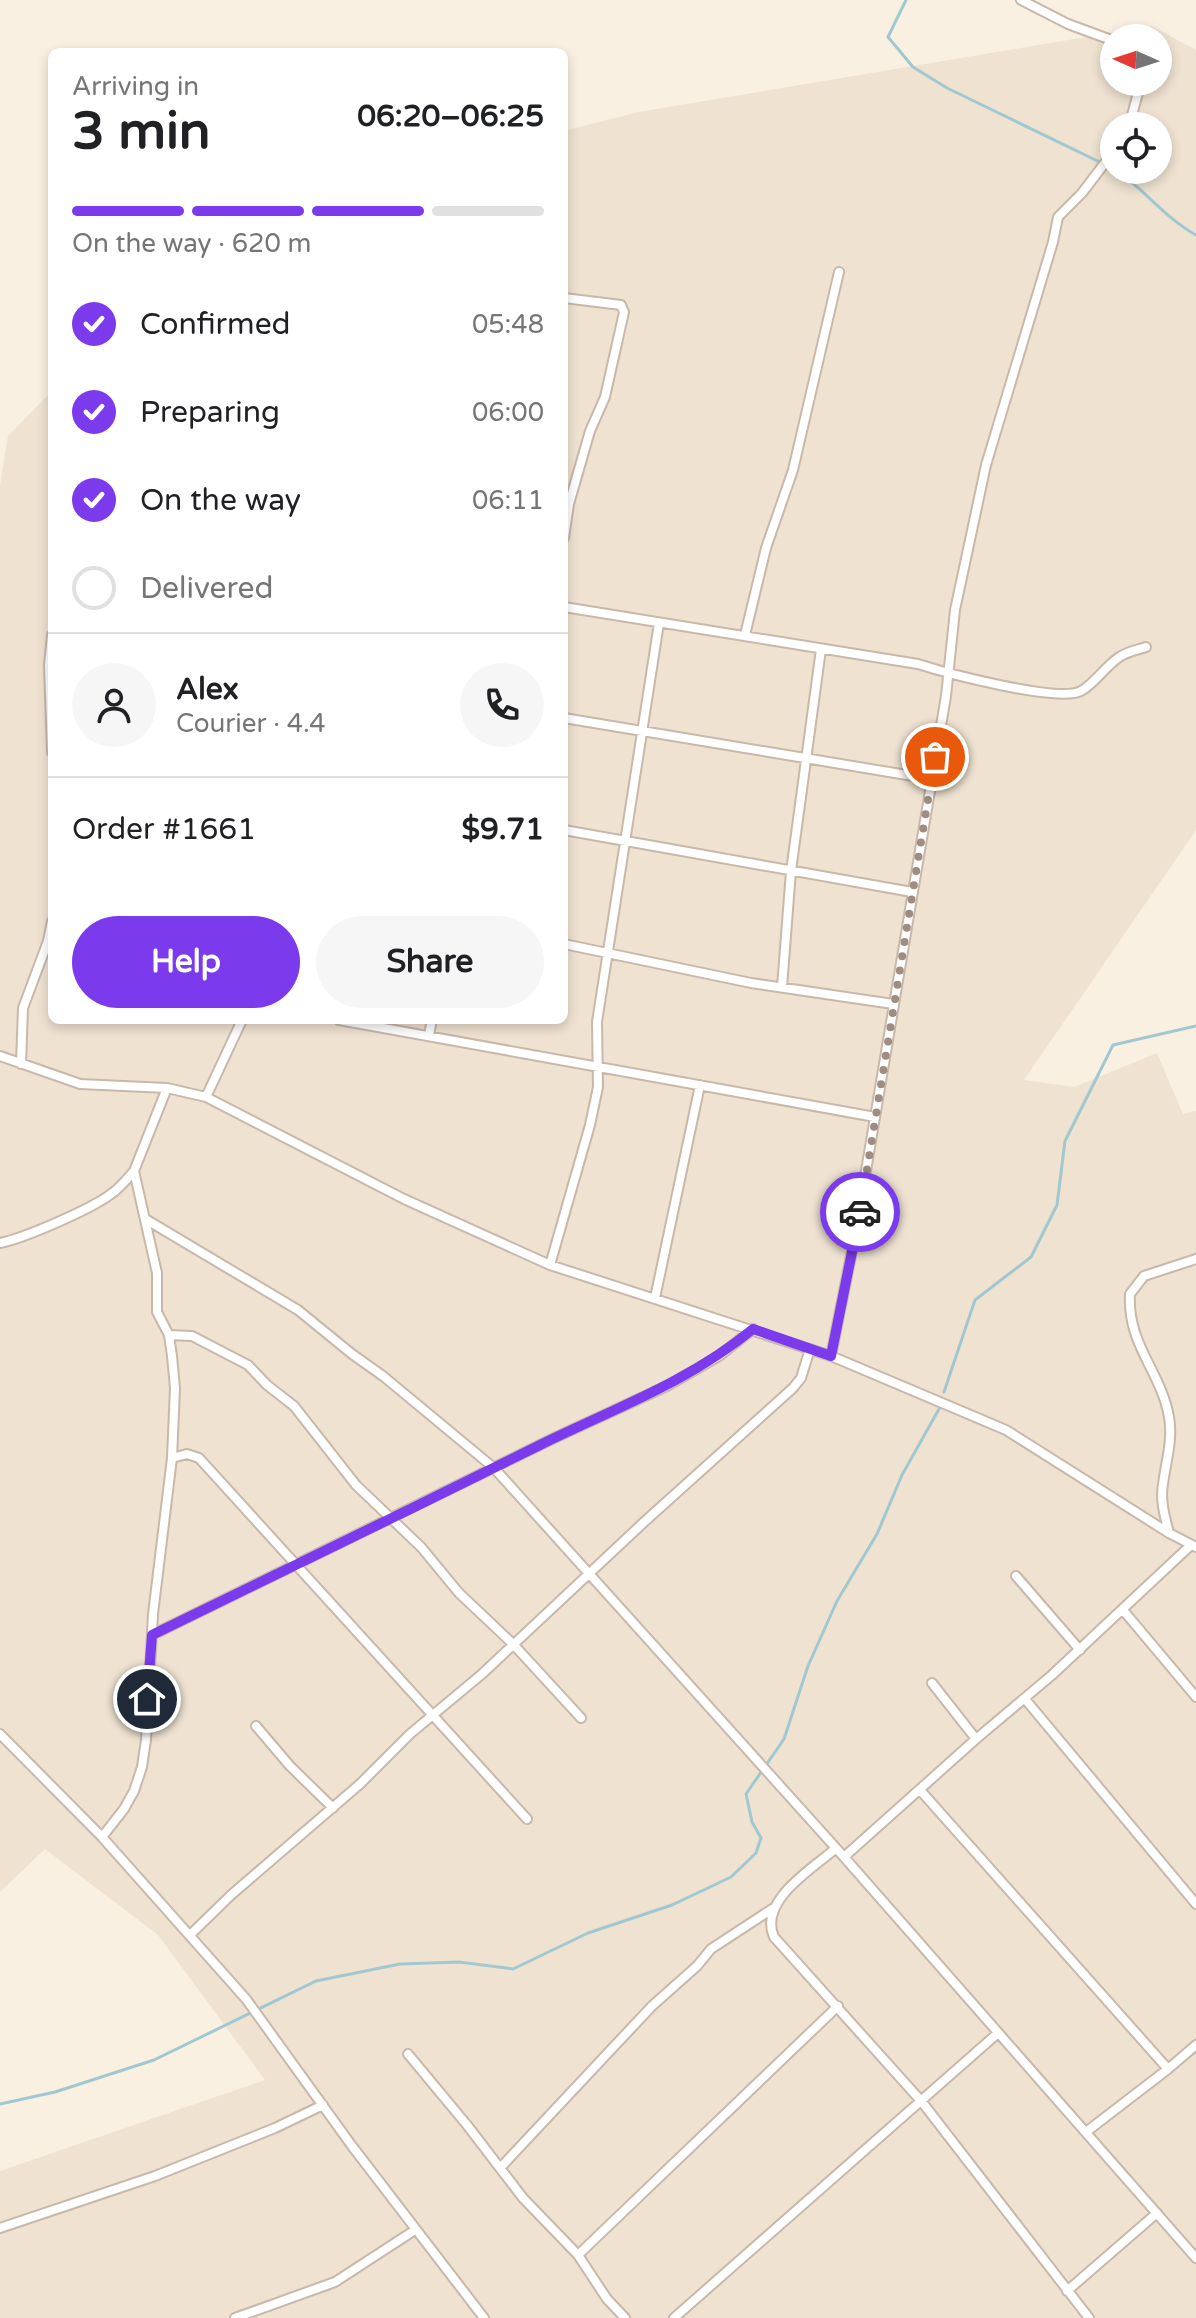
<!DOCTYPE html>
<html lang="en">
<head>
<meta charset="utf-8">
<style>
	:root { --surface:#fff; --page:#f6f6f6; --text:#202124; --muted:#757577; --line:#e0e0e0; --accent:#7c3aed }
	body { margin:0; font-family:"Varela Round",sans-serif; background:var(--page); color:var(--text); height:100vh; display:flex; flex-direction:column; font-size:30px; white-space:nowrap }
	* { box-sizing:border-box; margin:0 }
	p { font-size:26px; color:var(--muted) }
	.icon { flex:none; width:44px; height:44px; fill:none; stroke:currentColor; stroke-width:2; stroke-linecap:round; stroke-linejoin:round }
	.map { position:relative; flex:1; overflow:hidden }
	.details { position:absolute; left:48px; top:48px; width:520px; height:976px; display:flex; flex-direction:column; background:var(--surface); border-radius:12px; box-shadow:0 4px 12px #0003 }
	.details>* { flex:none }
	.needle { width:52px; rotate:273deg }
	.fabs { position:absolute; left:1100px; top:24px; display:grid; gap:16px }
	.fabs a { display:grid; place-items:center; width:72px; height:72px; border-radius:50%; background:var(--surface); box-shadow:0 4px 12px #0003; font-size:40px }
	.pin { position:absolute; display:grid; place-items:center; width:68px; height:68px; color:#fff; margin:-34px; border:4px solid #fff; border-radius:50%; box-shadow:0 2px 8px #0007 }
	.courier { position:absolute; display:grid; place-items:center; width:80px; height:80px; margin:-40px; border:6px solid #7c3aed; border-radius:50%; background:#fff; color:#222; box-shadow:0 2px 10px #0007 }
	.headline em { font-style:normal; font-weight:700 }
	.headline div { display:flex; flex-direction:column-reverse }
	.headline { display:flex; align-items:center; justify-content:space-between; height:136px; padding:0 24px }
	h1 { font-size:52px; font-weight:700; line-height:60px }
	.bar { display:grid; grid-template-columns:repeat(4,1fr); gap:12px 8px; align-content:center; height:96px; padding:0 24px }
	.bar i { height:10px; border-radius:6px; background:var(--line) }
	.bar .active { background:var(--accent) }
	.bar p { grid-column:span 4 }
	.line { display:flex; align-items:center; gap:20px; padding:0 24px; border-top:2px solid var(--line) }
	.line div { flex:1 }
	.round { display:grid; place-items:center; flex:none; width:84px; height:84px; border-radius:42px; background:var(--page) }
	ol { padding:0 24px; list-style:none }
	li { display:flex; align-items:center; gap:24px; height:88px }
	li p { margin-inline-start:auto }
	li .icon { padding:8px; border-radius:50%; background:var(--accent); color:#fff; stroke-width:4 }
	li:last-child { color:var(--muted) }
	li i { width:44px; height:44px; border:4px solid var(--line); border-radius:50% }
	.action { display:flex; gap:16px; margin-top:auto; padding:16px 24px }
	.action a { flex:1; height:92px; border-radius:48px; background:var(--accent); color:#fff; font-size:32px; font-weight:700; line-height:92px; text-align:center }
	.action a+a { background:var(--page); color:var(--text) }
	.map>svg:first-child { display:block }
</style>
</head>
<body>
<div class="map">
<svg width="1196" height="2318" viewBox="0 0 1196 2318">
	<rect width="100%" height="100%" fill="#f9f0e2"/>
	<!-- residential -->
	<path fill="#efe2d1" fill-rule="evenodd" d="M1152,26l44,24v780l-172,250 50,7 83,-34 26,61 13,-3v1207h-1196v-147l265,-91 -107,-145 -113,-86 -45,43v-1407l8,-49 44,-45v629h512v-889l74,-19zM1114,38h44v44h-44zM1114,126h44v44h-44z"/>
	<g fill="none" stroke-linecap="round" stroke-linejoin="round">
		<!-- stream -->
		<path stroke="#a1c8d0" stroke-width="3" d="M906,0l-18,37 25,30 34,21 167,81
			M1116,170c29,20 49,48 80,65
			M944,1392l31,-92 56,-43 26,-52 8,-64 48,-96 83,-19
			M0,2104l55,-12 99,-32 162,-79 84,-17 59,-2 54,7 75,-36 84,-28 59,-28 25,-24 5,-15 -9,-16 -6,-28 38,-55 24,-73 29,-65 40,-67 25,-59 37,-66"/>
		<defs>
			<path id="street" d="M1021,0l47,24 46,17
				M1129,126l12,-44
				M564,298l57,7 3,7 -19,85 -15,34 -21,73 -5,34
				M564,607l354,57c28,9 140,39 163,27 13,-7 24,-24 37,-33 7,-6 19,-8 28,-11
				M52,635l-3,30 3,87
				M745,635l21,-87 27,-78 46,-198
				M564,718l367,61
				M564,830l348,62
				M564,944l187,39 142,21
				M782,987l9,-116 30,-222
				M339,1020l536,97
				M429,1035l3,-15
				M0,1056l80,28 87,4 39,9 198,102 146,66 281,91 175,74 163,103 27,14
				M21,1064l2,-56 25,-67 4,-20
				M206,1097l36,-77
				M147,1220l151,90 54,44 31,22 111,92 350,389
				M0,1243c25,-5 91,-34 111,-49 9,-6 16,-15 23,-23
				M550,1265l40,-140 8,-38 -1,-65 62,-399
				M655,1298l45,-213
				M169,1335l23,1 56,29 19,20 27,21 62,79 65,62 38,46 54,51 68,74
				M831,1356l24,-120 91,-540 9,-86 31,-145 67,-223 5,-25 24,-24 32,-42
				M172,1458l15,-4 12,4 328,361
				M1169,1533c-4,-16 -9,-32 -6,-49 3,-23 10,-44 6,-67 -8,-46 -42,-72 -39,-123l14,-18 52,-17
				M1191,1545l-139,130 -76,64 -132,118 352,401
				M1016,1576l64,74
				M1123,1610l73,87
				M152,1635l400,-196 115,-53 52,-30 34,-27
				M932,1683l44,56
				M1025,1699l171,205
				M256,1726l34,40 43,42
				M0,1734l102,103 144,162 106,147 132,172
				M920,1790l248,279
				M102,1837l22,-28 10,-18 8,-24 4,-27 7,-126 19,-156 3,-70 -3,-32 -3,-21 -12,-23v-39l-23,-102 33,-83
				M835,1849c-23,20 -77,52 -61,88l148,165 167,216
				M190,1935l41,-40 129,-111 50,-50 72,-60 161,-151 150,-135 8,-10 9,-29
				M408,2054l59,71 56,73 55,57 29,44 18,19
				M1086,2132l82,-63 28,-24
				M500,2168l152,-162 45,-40 14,-17 61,-40
				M0,2228l155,-52 120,-48 48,-23
				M578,2255l260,-249
				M1067,2291l90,-78
				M235,2318l100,-36 80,-52
				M674,2318l324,-285"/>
		</defs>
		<!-- street casing -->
		<use href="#street" stroke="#c8b8ab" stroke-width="12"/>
		<!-- street -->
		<use href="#street" stroke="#fff" stroke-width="8"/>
	</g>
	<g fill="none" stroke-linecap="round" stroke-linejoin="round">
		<!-- done -->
		<path stroke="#9e8d80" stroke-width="8" stroke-dasharray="0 14.4" d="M860,1212l75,-455"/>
		<!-- route -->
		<path stroke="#7c3aed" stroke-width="10" d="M147,1699l5,-64c130,-63 259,-126 388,-190 75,-37 147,-62 213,-116l78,27 29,-144"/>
	</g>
</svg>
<div class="fabs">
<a><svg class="needle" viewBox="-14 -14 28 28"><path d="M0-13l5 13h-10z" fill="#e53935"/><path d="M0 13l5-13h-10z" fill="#757577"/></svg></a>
<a><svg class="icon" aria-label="locate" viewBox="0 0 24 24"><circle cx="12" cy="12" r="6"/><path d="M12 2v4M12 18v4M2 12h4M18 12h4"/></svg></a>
</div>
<div class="pin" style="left:935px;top:757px;background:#ea580c"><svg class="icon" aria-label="bag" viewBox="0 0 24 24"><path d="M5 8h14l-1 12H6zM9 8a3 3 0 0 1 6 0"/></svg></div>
<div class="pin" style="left:147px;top:1699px;background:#1f2937"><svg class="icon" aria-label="home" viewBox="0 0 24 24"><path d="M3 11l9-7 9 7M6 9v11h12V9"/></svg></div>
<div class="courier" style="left:860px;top:1212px"><svg class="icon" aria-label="car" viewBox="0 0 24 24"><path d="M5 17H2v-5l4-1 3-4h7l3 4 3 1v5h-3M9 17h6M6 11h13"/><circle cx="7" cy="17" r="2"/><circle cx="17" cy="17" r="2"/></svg></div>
<section class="details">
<div class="headline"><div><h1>3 min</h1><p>Arriving in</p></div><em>06:20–06:25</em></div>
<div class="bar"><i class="active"></i><i class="active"></i><i class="active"></i><i></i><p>On the way · 620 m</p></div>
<ol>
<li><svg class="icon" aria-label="check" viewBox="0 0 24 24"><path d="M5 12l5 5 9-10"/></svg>Confirmed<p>05:48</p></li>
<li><svg class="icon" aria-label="check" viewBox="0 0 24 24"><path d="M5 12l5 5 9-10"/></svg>Preparing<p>06:00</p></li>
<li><svg class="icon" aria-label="check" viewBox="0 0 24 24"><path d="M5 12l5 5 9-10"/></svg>On the way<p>06:11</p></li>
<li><i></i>Delivered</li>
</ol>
<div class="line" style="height:144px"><a class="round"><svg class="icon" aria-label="person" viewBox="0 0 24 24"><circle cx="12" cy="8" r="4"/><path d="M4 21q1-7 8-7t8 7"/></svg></a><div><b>Alex</b><p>Courier · 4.4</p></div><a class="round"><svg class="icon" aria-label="phone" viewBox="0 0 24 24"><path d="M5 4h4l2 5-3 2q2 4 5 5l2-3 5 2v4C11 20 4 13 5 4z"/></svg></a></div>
<div class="line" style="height:104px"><div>Order #1661</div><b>$9.71</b></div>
<div class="action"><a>Help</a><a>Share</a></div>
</section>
</div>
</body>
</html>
